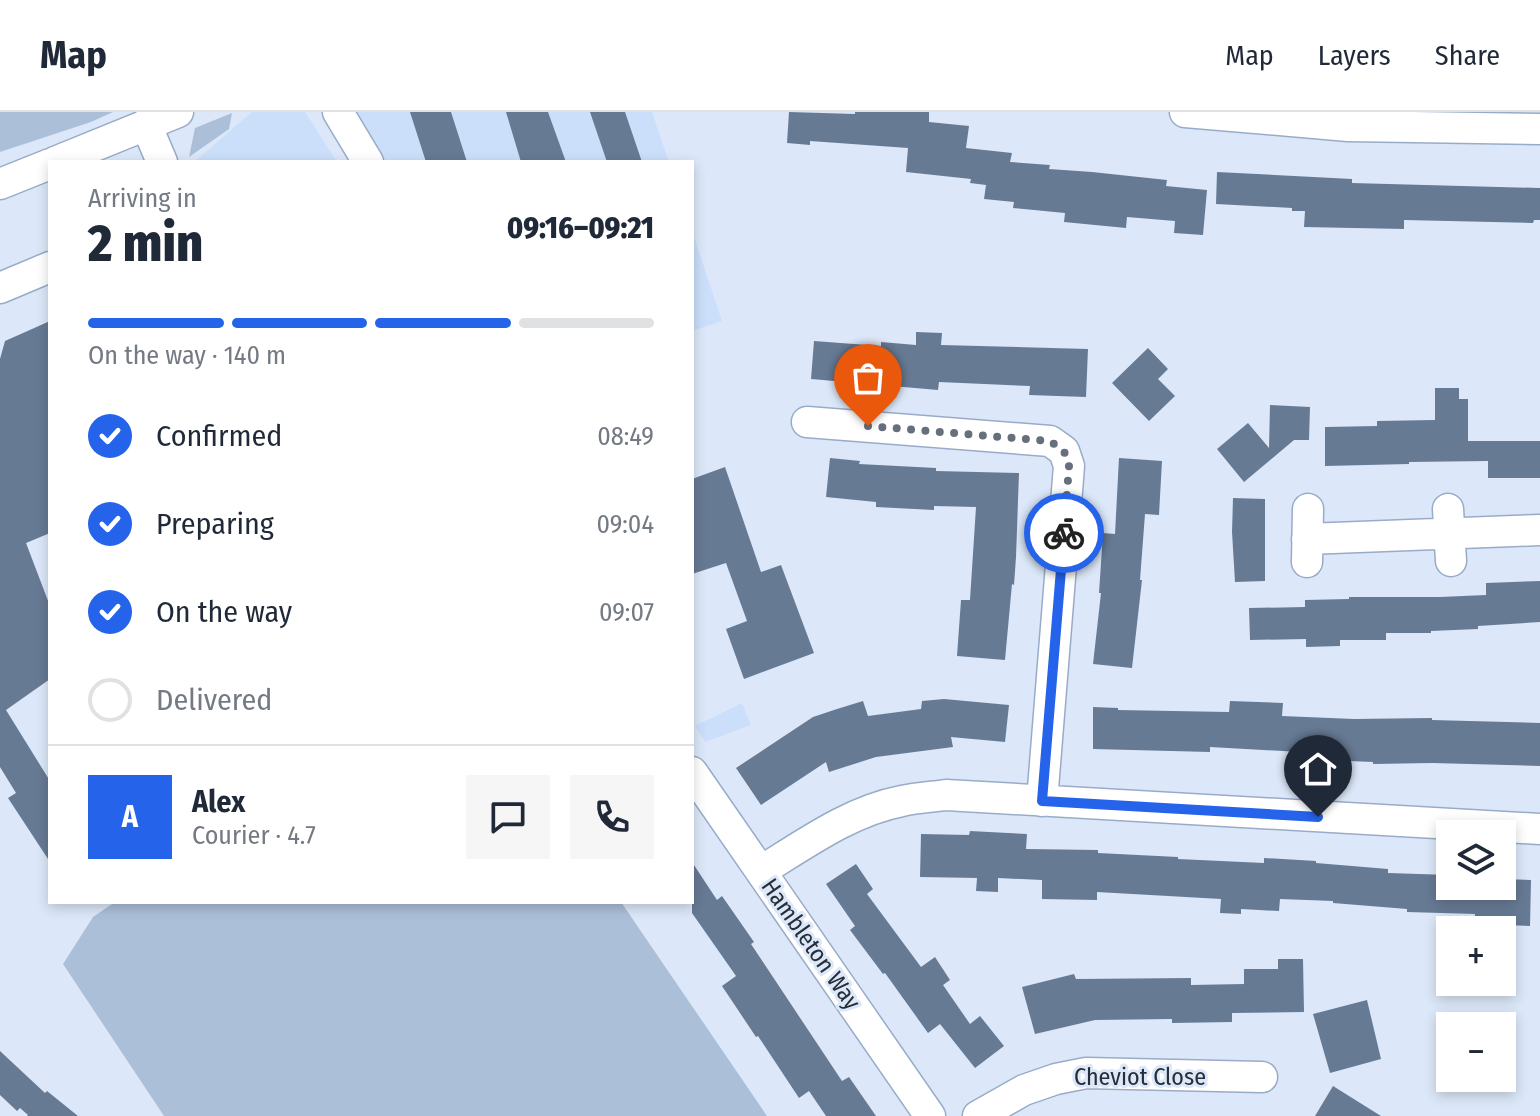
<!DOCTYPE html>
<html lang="en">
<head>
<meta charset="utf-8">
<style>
	:root { --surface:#fff; --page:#f6f6f7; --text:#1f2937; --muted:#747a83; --line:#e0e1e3; --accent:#2563eb }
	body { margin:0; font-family:"Fira Sans Condensed",sans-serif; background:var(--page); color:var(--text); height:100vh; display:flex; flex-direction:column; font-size:30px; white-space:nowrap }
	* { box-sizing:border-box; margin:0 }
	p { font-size:26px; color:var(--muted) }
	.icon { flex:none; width:44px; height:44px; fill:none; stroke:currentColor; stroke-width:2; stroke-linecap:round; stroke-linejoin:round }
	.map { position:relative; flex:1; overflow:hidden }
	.side { position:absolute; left:48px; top:48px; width:646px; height:744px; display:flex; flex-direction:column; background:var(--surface); border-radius:0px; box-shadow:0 4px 12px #0003 }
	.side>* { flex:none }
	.buttons { position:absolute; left:1436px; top:708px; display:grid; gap:16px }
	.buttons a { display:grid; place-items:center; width:80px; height:80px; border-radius:0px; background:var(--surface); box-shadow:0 4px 12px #0003; font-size:40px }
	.pin { position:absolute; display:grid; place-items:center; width:68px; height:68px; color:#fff; margin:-82px -34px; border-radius:50% 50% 50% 0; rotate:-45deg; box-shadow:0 0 8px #0007 }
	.pin .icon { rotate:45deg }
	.courier { position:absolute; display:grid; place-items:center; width:80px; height:80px; margin:-40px; border:6px solid #2563eb; border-radius:50%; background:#fff; color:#222; box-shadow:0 2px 10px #0007 }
	.headline em { font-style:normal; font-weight:800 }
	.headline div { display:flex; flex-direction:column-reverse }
	.headline { display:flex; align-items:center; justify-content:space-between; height:136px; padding:0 40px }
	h1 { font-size:52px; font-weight:800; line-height:60px }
	.bar { display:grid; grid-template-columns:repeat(4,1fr); gap:12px 8px; align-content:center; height:96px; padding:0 40px }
	.bar i { height:10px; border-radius:6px; background:var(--line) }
	.bar .selected { background:var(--accent) }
	.bar p { grid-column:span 4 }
	.line { display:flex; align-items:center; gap:20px; padding:0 40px; border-top:2px solid var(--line) }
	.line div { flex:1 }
	.round { display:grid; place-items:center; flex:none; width:84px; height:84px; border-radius:0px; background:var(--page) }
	ol { padding:0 40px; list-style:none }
	li { display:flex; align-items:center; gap:24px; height:88px }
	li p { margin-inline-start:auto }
	li .icon { padding:8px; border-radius:50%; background:var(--accent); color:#fff; stroke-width:4 }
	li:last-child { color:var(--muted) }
	li i { width:44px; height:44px; border:4px solid var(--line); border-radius:50% }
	header { display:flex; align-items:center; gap:48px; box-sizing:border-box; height:112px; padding:0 40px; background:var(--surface); border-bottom:2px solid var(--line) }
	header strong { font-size:38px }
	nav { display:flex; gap:44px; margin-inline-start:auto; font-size:28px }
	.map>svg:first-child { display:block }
</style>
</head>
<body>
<header>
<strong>Map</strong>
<nav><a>Map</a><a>Layers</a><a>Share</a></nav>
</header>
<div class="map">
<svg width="1540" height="1004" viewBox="0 0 1540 1004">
	<rect width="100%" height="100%" fill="#dce8f9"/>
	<!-- built -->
	<path fill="#cbdffb" d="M252,0h53l32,50h-143z
		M352,0h300l17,50h-286z
		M692,119l30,90 -30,10z
		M742,591l9,22 -46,17 -10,-16z"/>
	<!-- green -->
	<path fill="#acbfd9" d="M0,0h113l-22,10 -91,30z
		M232,1l-3,16 -40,28 6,-29z
		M115,790h506l146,214h-603l-101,-152 30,-47z"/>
	<!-- building -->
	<path fill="#677a94" d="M410,0h41l16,50h-41z
		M506,0h42l18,50h-45z
		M590,0h35l17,50h-35z
		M789,0l66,2v-2h74v10l40,4 -3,22 46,5 -2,9 40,3 -1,4 43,3 75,8 -1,6 41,4 -4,45 -29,-2 1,-12 -48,-4 -1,11 -62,-6 1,-9 -52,-5 1,-6 -30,-3 2,-14 -16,-2 1,-4 -65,-7 2,-24 -98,-7v4l-23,-2z
		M1217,60l135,7v4l188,5v32h-6l-1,3 -129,-3v9l-100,-2 1,-16h-13v-3l-76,-4z
		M50,209v212l-24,10 24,63v73l-44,31 44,71v81l-42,-64 8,-5 -16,-26v-408l5,-18z
		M916,220l26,1 -1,12 147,4 -2,48 -57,-2 1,-9 -91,-4 -1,8 -127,-11 3,-38 67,5v-4l35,3z
		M1148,236l20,21 -10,10 17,17 -26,25 -37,-38z
		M1435,276h24v11h9v42h72v37h-52v-17l-79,1v2l-84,2v-39l52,-1v-5l58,-1z
		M1270,293l40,2 -1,33h-15l-50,42 -27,-33 31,-26 21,25z
		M830,346l30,3 -1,3 77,4v3l83,2 -3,84 -2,28 -2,-1 -7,76 -48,-4 4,-56h9l6,-93 -42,-1v4l-58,-3v-5l-50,-5z
		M1119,346l43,3 -3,54 -14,-1 -5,66h2l-10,88 -39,-4 8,-71h-2l4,-60 12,1z
		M725,355l36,105 20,-7 33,88 -70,26 -18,-50 21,-8 -21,-58 -34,11v-95z
		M1233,386l32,1v82l-30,1 -3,-50z
		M1540,469v41l-62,4v3l-47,2v2h-45v7h-46v6l-34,1v-8l-56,1 -1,-32 56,-1v-7l44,-1v-2h91l46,-2v-12z
		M944,587l65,6 -4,37 -54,-5 2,10 -77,10 -47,15 -3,-10 -65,43 -25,-37 77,-51 24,-8 26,-8 5,15 53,-7 1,-8z
		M1230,589l53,2 -1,13 72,3 78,-1v2l108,3v43l-108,-3 -59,1v-2l-73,-3v-7l-90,-5v5l-117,-3v-42l25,1v2l111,2z
		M970,719l57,3 -1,15 72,1v3l80,4v2l86,4v-5l52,3v2l72,6v4l62,2v11h52v-7l29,1 -1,46 -28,-1v5h-28l1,-16 -68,-2v-3l-74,-6v-2l-53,-2 -1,12 -38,-2v5l-21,-1 1,-14 -124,-7v8l-55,-1v-19l-44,-2v14l-22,-1 1,-13 -57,-1 1,-43 48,1z
		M692,750l25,38 5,-4 32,46 -3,2 91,137 7,-4 27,39h-50l-17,-25 -10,7 -41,-62 -2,1 -34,-51 14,-10 -44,-63z
		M856,752l17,25 -6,5 54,73 14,-10 15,23 -7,5 27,39 10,-8 24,30 -29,22 -35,-44 -12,9 -43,-60 -2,1 -33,-44 5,-4 -29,-42z
		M1278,847h25l1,53 -72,1v9l-60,1v-4l-77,1 -60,14 -13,-47 52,-13 2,5 115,-1v7l53,-1v-15h34z
		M1367,888l14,59 -51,14 -17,-59z
		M0,939l45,42 2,-2 31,25h-51l1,-1 -8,-7 -3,3 -17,-16z
		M1333,974l48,30h-66z"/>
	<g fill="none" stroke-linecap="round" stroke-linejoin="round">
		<defs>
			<path id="minor" d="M338,0l30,50
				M1185,0l163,14 192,3
				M146,12l16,38
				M55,50l123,-50
				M0,72l50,-20
				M0,176l50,-21
				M807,310l243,19 14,10 5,15 -27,335
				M1448,397l3,52
				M1307,427l233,-9
				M1307,450l1,-53
				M692,660l238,344
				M761,759c44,-27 89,-60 141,-70 14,-3 29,-4 44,-6l594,34
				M978,1004l46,-26 32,-11 30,-6 176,4"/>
		</defs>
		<!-- minor casing -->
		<use href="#minor" stroke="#98acc7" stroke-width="33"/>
		<!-- minor -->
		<use href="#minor" stroke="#fff" stroke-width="30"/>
	</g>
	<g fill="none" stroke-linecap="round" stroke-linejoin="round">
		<!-- done -->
		<path stroke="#666f7c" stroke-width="8" stroke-dasharray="0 14.4" d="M868,314l182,15 14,10 5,15 -5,67"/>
		<!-- route -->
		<path stroke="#2563eb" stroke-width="10" d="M1064,421l-22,268 276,16"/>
	</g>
	<g text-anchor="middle" stroke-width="6" stroke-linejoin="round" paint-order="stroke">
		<!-- street labels -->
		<g font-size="24" fill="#262e38" stroke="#dce8f9">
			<text transform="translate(811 832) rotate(55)" y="8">Hambleton Way</text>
			<text x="1140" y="973">Cheviot Close</text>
		</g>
	</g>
</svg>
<div class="buttons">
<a><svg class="icon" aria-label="layers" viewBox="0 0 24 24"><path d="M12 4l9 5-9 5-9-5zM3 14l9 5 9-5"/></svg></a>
<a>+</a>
<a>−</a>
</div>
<div class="pin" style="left:868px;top:314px;background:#ea580c"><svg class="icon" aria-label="bag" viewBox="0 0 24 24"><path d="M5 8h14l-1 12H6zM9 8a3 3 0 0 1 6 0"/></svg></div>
<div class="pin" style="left:1318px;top:705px;background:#1f2937"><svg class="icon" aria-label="home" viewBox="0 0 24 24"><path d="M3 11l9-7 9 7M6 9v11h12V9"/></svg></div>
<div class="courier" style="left:1064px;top:421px"><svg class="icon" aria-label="bike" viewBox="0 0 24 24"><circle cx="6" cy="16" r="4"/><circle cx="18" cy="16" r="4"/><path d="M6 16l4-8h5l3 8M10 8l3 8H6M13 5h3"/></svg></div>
<section class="side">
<div class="headline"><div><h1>2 min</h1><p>Arriving in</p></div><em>09:16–09:21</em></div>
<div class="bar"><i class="selected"></i><i class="selected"></i><i class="selected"></i><i></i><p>On the way · 140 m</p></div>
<ol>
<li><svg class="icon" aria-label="check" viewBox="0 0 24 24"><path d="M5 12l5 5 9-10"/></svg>Confirmed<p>08:49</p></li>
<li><svg class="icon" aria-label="check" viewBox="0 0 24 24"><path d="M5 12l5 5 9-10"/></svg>Preparing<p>09:04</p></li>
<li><svg class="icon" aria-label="check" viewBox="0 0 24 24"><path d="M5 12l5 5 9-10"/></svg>On the way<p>09:07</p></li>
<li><i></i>Delivered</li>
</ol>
<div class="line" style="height:144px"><b class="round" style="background:var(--accent);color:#fff">A</b><div><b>Alex</b><p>Courier · 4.7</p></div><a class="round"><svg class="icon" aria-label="chat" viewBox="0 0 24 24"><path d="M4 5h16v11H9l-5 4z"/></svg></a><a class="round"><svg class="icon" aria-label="phone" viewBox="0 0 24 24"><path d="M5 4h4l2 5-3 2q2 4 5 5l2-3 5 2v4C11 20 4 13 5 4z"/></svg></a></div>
</section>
</div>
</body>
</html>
